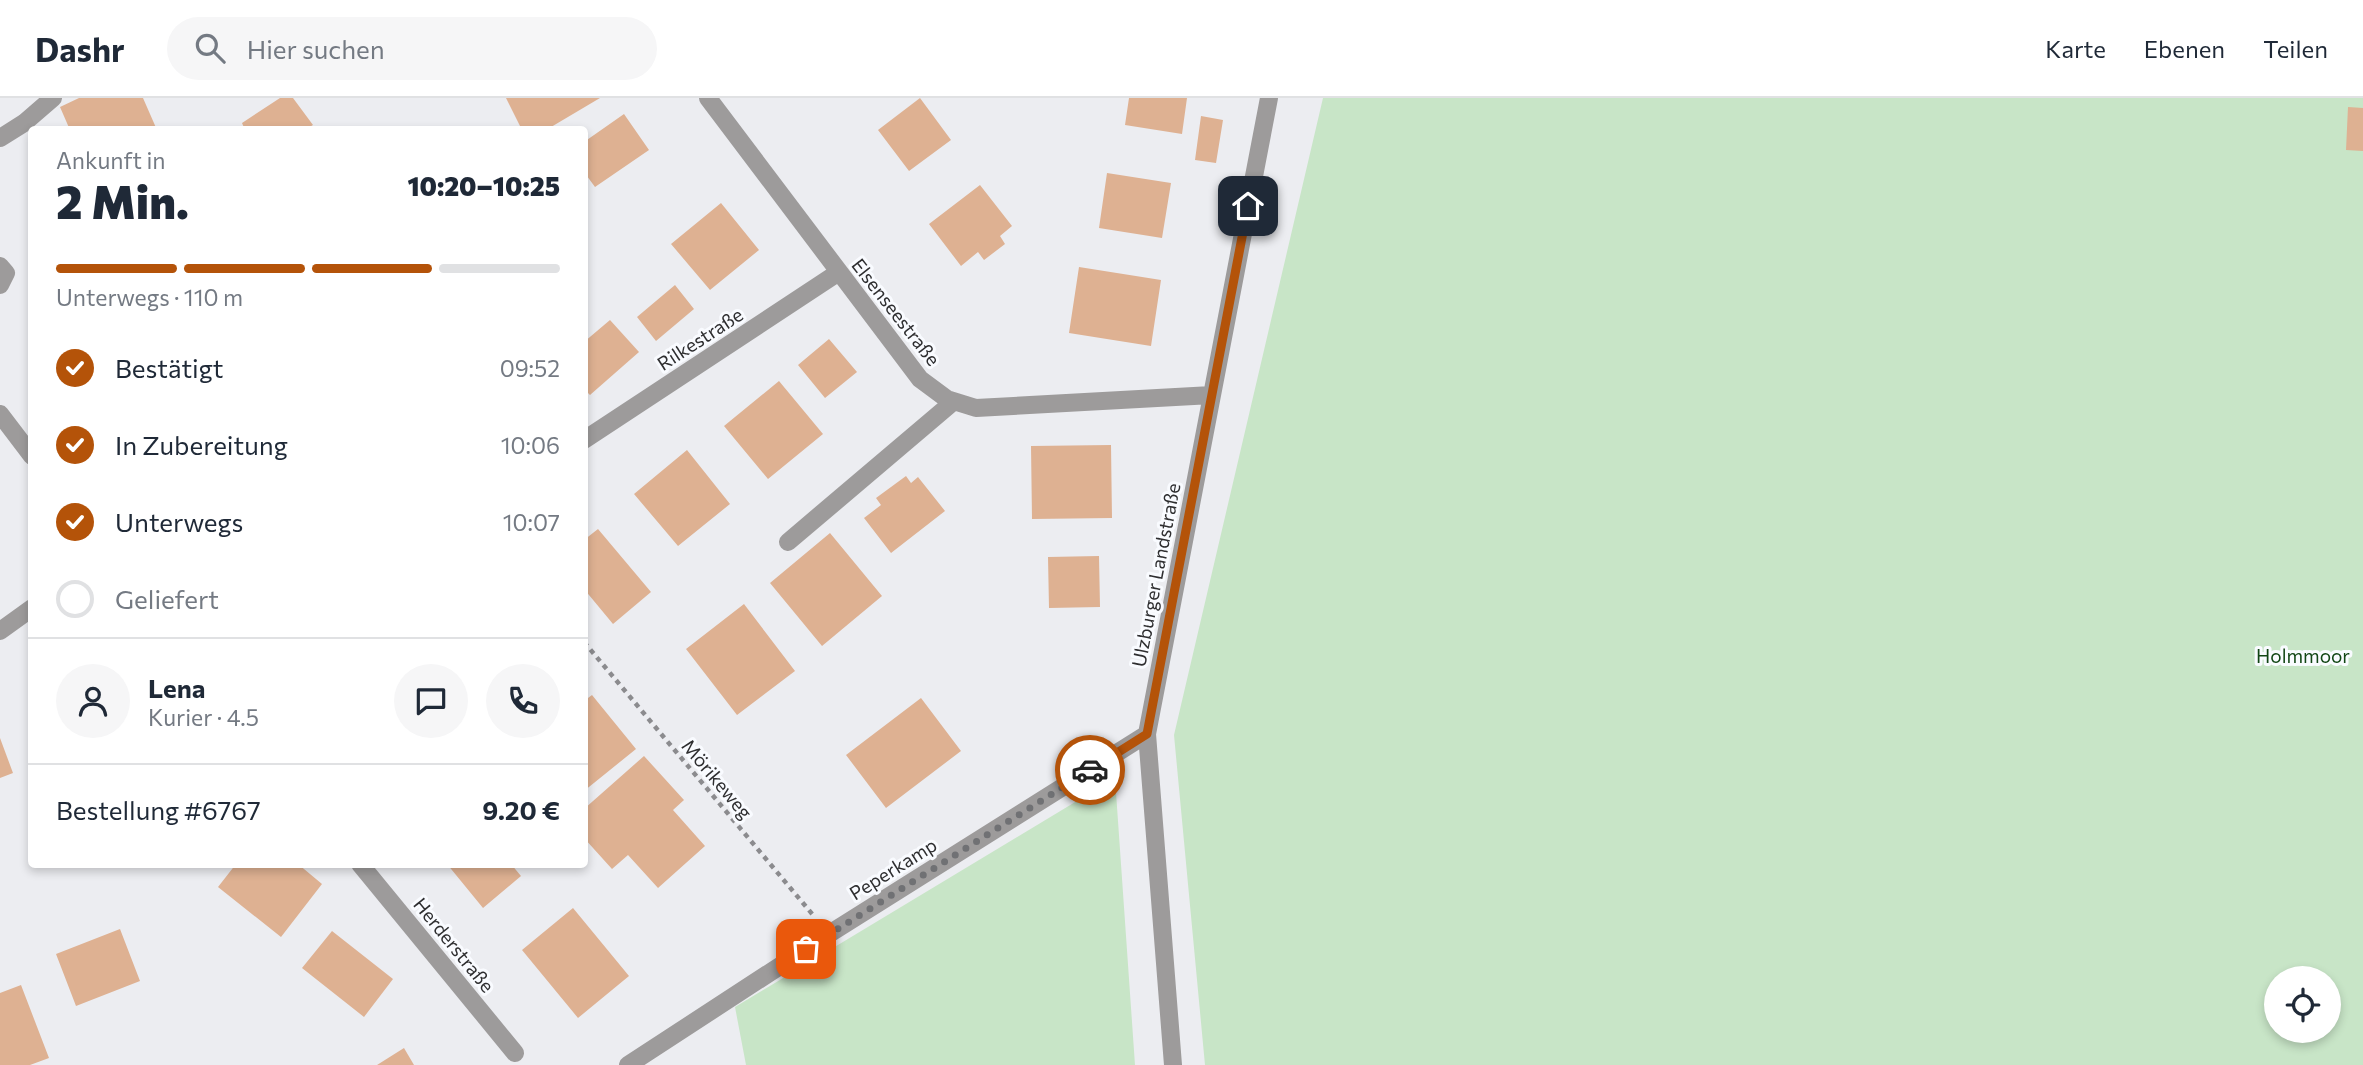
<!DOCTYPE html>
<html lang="de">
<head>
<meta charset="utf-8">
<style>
	:root { --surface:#fff; --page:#f6f6f7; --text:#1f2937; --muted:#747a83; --line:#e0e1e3; --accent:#b45309 }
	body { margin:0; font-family:Commissioner,sans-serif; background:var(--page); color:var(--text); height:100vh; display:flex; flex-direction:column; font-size:26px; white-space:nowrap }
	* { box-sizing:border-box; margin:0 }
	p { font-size:23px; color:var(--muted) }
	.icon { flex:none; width:38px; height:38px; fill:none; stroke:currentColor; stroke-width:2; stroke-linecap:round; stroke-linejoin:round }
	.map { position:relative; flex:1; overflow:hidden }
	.details { position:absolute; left:28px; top:28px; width:560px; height:742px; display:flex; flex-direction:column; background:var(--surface); border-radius:7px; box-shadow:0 4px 10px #0003 }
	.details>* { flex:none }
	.fabs { position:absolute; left:2264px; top:868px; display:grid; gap:14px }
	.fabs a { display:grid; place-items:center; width:77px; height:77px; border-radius:50%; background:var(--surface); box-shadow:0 4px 10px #0003; font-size:35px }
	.pin { position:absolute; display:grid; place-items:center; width:60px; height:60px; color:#fff; margin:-30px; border-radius:14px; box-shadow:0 4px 10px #0006 }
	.courier { position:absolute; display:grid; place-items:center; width:70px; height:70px; margin:-35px; border:5px solid #b45309; border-radius:50%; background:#fff; color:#222; box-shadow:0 2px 9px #0007 }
	.head em { font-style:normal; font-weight:800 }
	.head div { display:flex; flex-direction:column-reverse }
	.head { display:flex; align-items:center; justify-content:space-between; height:119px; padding:0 28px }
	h1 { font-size:46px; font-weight:800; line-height:52px }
	.bar { display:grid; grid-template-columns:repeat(4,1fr); gap:10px 7px; align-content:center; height:84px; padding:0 28px }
	.bar i { height:9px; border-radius:5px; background:var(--line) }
	.bar .current { background:var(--accent) }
	.bar p { grid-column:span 4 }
	.line { display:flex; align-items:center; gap:18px; padding:0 28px; border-top:2px solid var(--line) }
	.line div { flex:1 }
	.round { display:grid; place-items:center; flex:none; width:74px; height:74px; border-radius:37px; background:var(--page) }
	ol { padding:0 28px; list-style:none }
	li { display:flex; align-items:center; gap:21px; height:77px }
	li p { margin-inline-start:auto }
	li .icon { padding:7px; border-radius:50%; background:var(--accent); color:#fff; stroke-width:4 }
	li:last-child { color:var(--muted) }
	li i { width:38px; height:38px; border:4px solid var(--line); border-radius:50% }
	header { display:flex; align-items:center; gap:42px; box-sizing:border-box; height:98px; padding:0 35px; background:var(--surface); border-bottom:2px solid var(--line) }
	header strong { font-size:33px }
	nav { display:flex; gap:38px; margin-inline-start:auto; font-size:24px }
	.search { width:490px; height:63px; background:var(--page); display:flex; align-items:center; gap:18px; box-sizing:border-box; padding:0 24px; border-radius:38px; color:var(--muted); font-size:26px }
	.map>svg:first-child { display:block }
</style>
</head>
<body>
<header>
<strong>Dashr</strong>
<div class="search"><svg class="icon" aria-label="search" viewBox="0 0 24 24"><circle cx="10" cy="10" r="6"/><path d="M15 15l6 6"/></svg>Hier suchen</div>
<nav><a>Karte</a><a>Ebenen</a><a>Teilen</a></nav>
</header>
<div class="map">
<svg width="2363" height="967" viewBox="0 0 2363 967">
	<rect width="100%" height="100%" fill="#ecedf1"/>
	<!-- green -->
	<path fill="#c8e5c7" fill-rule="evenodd" d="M1323,0h1040v967h-1158l-31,-330zM2277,880h52v53h-52z
		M1115,680l20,287h-389l-11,-58z"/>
	<!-- building -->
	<path fill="#deb192" d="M79,0h64l14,32h-87l-10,-23z
		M280,0h13l20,27 -9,5h-59l-3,-7z
		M506,0h94l-54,32h-24z
		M920,0l31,42 -42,31 -31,-41z
		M1129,0h58l-5,36 -57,-9z
		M2348,9l15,1v43l-17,-1z
		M624,16l25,36 -54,37 -11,-15v-30z
		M1201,18l22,4 -7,43 -21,-3z
		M1107,75l64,10 -9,55 -63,-10z
		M980,87l32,41 -12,10 5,8 -21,16 -6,-8 -17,14 -32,-42z
		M721,105l38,47 -49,40 -39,-46z
		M1079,169l82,13 -10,66 -82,-13z
		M675,187l19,24 -38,32 -19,-24z
		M610,222l29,32 -49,43 -6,-6v-47z
		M829,241l28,33 -32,26 -27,-33z
		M779,283l44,53 -55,45 -44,-53z
		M1111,347l1,73 -80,1 -1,-73z
		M687,352l43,54 -52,42 -44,-52z
		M906,378l5,7 7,-6 27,34 -54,42 -27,-35 17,-13 -5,-7z
		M598,431l53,63 -38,32 -29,-35v-49z
		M830,435l52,63 -60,50 -52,-63z
		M1099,458l1,51 -51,1 -1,-51z
		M744,506l51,67 -58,44 -51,-66z
		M592,597l44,54 -52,42v-90z
		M921,600l40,53 -75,57 -40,-53z
		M0,640l13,35 -13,5z
		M644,658l40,44 -11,10 32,36 -47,42 -30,-33 -16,14 -28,-31v-29z
		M236,766h62l24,20 -41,53 -63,-50z
		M447,766h64l10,12 -38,32z
		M573,810l56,68 -51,42 -56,-68z
		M120,831l20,52 -64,25 -20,-52z
		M332,833l61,48 -29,38 -62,-49z
		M21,887l28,73 -19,7h-30v-72z
		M404,950l10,17h-37z"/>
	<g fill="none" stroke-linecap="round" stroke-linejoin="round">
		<!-- path -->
		<path stroke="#8b8b8e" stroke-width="4.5" stroke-dasharray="5 5" stroke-linecap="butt" d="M584,544l229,273"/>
		<!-- minor -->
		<path stroke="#9d9b9b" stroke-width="18" d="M708,0l212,281 27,20 29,9 236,-13
			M0,40l24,-15 29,-25
			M0,168l6,7 -6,12
			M0,316l32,42
			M584,342l255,-168
			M788,444l165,-140
			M0,533l32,-23
			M360,766l155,189
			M628,967l201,-131 318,-200
			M1173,967l-26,-331 122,-636"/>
	</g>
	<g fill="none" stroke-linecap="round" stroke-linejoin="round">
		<!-- done -->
		<path stroke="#707174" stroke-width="7" stroke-dasharray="0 12.6" d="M806,851l284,-179"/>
		<!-- route -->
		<path stroke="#b45309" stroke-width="9" d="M1090,672l57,-36 101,-528"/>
	</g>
	<g text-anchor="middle" stroke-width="6" stroke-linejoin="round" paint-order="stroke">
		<!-- street labels -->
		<g font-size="19" fill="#2e2e30" stroke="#f9fbff">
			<text transform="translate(896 214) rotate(52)" y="7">Elsenseestraße</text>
			<text transform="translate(700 241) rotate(-33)" y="7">Rilkestraße</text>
			<text transform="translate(1156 477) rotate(-79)" y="7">Ulzburger Landstraße</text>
			<text transform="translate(717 681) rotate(50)" y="7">Mörikeweg</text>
			<text transform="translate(893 771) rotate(-32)" y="7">Peperkamp</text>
			<text transform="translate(454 847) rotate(51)" y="7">Herderstraße</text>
		</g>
		<!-- park labels -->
		<g font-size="19" fill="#114614" stroke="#f9fbff">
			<text x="2303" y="565">Holmmoor</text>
		</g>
	</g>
</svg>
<div class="fabs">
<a><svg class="icon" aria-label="locate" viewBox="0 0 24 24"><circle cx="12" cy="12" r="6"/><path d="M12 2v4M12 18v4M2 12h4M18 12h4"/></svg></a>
</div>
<div class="pin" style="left:806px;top:851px;background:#ea580c"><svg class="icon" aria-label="bag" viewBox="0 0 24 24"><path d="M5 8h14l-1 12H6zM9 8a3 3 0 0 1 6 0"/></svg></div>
<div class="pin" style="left:1248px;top:108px;background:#1f2937"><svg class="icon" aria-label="home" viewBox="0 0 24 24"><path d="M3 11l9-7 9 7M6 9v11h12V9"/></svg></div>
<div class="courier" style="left:1090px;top:672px"><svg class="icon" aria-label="car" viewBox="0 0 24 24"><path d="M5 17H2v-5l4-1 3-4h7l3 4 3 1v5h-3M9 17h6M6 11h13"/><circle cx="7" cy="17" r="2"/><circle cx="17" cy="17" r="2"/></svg></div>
<section class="details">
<div class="head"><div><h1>2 Min.</h1><p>Ankunft in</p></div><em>10:20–10:25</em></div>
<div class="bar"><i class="current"></i><i class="current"></i><i class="current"></i><i></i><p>Unterwegs · 110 m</p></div>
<ol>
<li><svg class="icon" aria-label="check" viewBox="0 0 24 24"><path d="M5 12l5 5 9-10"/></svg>Bestätigt<p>09:52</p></li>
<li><svg class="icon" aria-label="check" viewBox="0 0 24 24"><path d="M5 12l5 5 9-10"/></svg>In Zubereitung<p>10:06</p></li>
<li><svg class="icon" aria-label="check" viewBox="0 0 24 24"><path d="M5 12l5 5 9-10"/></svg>Unterwegs<p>10:07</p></li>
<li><i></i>Geliefert</li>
</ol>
<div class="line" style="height:126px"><a class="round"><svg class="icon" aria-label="person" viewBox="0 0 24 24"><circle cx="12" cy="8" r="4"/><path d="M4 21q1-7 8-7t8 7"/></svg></a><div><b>Lena</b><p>Kurier · 4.5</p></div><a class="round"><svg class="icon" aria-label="chat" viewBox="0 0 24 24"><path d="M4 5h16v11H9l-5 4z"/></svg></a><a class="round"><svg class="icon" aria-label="phone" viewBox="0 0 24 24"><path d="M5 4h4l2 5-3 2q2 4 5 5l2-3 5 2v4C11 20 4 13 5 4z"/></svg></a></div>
<div class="line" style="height:91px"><div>Bestellung #6767</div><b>9.20 €</b></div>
</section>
</div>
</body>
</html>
